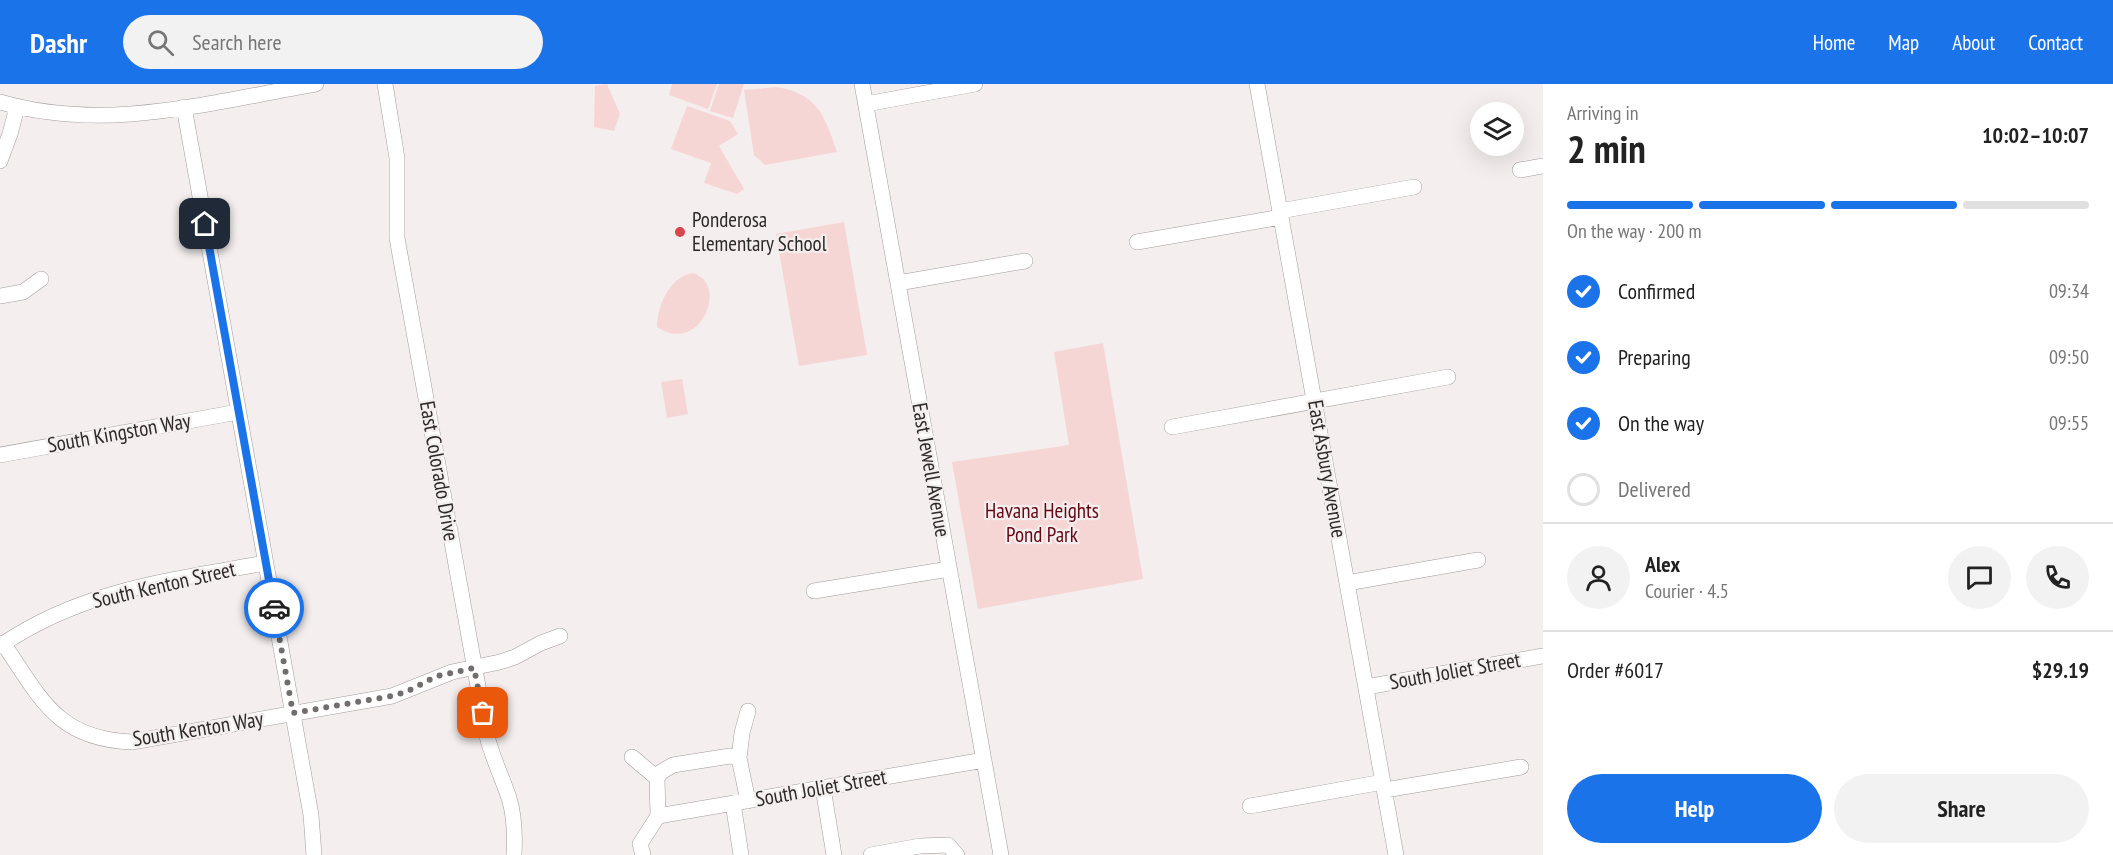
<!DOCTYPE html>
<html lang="en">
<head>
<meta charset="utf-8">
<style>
	:root { --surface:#fff; --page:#f2f2f2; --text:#222; --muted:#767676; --line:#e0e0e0; --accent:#1a73e8 }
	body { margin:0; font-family:"PT Sans Narrow",sans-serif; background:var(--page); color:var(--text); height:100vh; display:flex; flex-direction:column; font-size:22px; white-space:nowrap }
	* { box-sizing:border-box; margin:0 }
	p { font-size:20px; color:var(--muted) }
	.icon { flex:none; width:33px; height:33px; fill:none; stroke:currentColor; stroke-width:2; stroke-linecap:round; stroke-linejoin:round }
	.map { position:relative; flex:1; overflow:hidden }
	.drawer { display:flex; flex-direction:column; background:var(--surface); width:570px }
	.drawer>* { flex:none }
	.tools { position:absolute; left:1470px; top:18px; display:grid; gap:12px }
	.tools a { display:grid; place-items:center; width:54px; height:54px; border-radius:50%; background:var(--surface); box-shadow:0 6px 24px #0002; font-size:30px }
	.pin { position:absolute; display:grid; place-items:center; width:51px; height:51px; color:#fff; margin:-26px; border-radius:12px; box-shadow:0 3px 9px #0006 }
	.courier { position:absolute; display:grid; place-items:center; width:60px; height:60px; margin:-30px; border:4px solid #1a73e8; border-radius:50%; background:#fff; color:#222; box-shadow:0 2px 8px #0007 }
	.summary em { font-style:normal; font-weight:700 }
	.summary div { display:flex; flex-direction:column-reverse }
	.summary { display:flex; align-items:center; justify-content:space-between; height:102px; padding:0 24px }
	h1 { font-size:39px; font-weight:700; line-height:45px }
	.bar { display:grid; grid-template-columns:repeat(4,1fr); gap:9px 6px; align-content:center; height:72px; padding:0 24px }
	.bar i { height:8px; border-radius:4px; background:var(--line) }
	.bar .selected { background:var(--accent) }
	.bar p { grid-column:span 4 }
	.line { display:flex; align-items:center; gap:15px; padding:0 24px; border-top:2px solid var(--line) }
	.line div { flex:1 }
	.round { display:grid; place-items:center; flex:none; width:63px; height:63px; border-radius:32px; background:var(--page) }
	ol { padding:0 24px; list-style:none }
	li { display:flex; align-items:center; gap:18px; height:66px }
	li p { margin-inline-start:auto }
	li .icon { padding:6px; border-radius:50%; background:var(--accent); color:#fff; stroke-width:4 }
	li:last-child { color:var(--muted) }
	li i { width:33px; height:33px; border:3px solid var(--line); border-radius:50% }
	.button { display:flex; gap:12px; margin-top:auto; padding:12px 24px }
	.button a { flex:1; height:69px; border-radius:36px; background:var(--accent); color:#fff; font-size:24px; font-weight:700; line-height:69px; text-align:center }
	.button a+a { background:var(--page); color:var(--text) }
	header { display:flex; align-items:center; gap:36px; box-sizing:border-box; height:84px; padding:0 30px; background:var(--accent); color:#fff }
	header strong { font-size:28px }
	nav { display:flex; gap:33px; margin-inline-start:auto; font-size:21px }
	.search { width:420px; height:54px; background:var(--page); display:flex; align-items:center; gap:15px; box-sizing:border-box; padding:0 21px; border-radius:33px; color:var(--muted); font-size:22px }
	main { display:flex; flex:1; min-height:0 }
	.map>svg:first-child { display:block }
</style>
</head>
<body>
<header>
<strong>Dashr</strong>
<div class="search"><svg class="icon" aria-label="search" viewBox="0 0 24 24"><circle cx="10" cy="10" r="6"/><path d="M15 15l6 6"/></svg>Search here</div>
<nav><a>Home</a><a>Map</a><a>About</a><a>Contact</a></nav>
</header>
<main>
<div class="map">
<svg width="1543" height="771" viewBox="0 0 1543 771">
	<rect width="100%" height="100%" fill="#f4eeee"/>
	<!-- green -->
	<path fill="#f6d6d4" d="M607,0l13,30 -6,17 -20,-4 1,-41z
		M672,0h45l-9,25 -39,-14z
		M719,0h25l-11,34 -23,-7z
		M776,3c41,6 49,29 61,65l-72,13 -11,-10 -10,-65z
		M687,22l43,15 8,13 -19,12 25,43 -7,5 -33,-11 7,-20 -40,-14z
		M844,138l23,133 -68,11 -23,-132z
		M693,189c37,11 7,83 -36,54 1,-22 12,-50 36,-54z
		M1103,259l40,236 -165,30 -26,-147 117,-17 -15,-93z
		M682,295l6,35 -21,4 -6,-36z"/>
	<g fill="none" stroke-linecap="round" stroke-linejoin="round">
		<defs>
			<path id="minor" d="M385,0l12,74v80l90,498c5,21 15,41 22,62 6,19 6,38 5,57
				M862,0l139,771
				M1257,0l139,771
				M0,18c105,31 211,0 316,-18
				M866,20l109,-20
				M184,23l127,708 3,40
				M0,77l10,-27 7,-27
				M1520,86l23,-4
				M1280,127l134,-24
				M1137,158l144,-25
				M898,199l127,-22
				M0,212l23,-4 18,-13
				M1172,343l276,-50
				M0,371l238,-43
				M1347,499l131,-23
				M814,507l135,-22
				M3,559c38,56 54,96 129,99l260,-46 60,-24 48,-10 15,-5 26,-14 19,-7
				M0,562c81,-56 172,-66 265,-83
				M1366,603l177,-31
				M632,673l25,21
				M739,674l3,-25 6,-22
				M823,704l11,67
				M1385,706l136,-23
				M733,719l8,52
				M1250,722l133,-24
				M658,732l326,-56
				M643,771l-3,-11 18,-28 -1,-38 4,-6 12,-7 57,-9 9,2 9,43
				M871,771l49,-9 28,-1 9,10"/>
		</defs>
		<!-- minor casing -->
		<use href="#minor" stroke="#a29c9c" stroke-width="16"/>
		<!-- minor -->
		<use href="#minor" stroke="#fff" stroke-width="15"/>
	</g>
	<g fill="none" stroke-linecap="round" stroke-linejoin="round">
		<!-- done -->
		<path stroke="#726e6e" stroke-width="6" stroke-dasharray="0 10.8" d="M274,524l19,105 99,-17 14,-4 31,-16 37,-8 9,45"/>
		<!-- route -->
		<path stroke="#1a73e8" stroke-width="8" d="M205,140l69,384"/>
	</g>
	<!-- markers -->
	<circle fill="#d6464b" stroke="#f4eeee" stroke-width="2" cx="680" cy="148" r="6"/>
	<g text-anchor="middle" stroke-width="4.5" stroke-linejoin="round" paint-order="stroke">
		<!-- poi labels -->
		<g font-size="21" fill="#2c2929" stroke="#f4eeee" text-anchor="start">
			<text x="692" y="143">Ponderosa<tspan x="692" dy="24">Elementary School</tspan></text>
		</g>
		<!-- street labels -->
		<g font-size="21" fill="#2c2929" stroke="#f4eeee">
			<text transform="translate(119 349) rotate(-10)" y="7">South Kingston Way</text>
			<text transform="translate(1327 385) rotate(80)" y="7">East Asbury Avenue</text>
			<text transform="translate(931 386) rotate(80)" y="7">East Jewell Avenue</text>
			<text transform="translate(439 387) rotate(80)" y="7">East Colorado Drive</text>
			<text transform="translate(164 501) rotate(-13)" y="7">South Kenton Street</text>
			<text transform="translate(1455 587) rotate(-10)" y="7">South Joliet Street</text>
			<text transform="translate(198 645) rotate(-9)" y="7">South Kenton Way</text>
			<text transform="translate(821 704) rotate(-10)" y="7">South Joliet Street</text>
		</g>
		<!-- park labels -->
		<g font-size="21" fill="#650613" stroke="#f4eeee">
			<text x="1042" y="434">Havana Heights<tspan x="1042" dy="24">Pond Park</tspan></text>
		</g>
	</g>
</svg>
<div class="tools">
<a><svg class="icon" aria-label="layers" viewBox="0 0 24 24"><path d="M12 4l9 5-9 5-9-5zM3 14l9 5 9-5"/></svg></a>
</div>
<div class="pin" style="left:483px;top:629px;background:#ea580c"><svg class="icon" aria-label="bag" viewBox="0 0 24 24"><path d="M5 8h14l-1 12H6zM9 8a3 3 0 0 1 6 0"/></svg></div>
<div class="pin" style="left:205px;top:140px;background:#1f2937"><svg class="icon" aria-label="home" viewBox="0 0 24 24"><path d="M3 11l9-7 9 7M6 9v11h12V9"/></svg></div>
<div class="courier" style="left:274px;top:524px"><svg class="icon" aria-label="car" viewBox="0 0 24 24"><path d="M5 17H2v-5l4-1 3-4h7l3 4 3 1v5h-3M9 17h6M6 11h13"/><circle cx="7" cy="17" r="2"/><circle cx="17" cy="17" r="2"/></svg></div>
</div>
<section class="drawer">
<div class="summary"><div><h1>2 min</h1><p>Arriving in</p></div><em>10:02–10:07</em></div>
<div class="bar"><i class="selected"></i><i class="selected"></i><i class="selected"></i><i></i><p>On the way · 200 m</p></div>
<ol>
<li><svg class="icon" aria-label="check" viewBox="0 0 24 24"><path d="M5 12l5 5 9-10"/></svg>Confirmed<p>09:34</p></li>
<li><svg class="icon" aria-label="check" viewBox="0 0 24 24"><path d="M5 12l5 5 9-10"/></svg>Preparing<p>09:50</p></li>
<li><svg class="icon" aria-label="check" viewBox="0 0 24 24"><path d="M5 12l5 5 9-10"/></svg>On the way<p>09:55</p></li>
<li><i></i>Delivered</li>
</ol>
<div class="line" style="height:108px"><a class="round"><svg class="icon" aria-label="person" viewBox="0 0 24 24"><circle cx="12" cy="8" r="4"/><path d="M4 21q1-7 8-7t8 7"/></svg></a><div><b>Alex</b><p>Courier · 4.5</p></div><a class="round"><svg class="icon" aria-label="chat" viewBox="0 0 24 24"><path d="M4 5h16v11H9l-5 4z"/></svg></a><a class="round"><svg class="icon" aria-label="phone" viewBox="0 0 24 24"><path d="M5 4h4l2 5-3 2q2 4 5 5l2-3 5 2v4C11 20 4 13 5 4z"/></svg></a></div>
<div class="line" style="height:78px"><div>Order #6017</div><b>$29.19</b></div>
<div class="button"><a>Help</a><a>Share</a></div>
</section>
</main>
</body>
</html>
